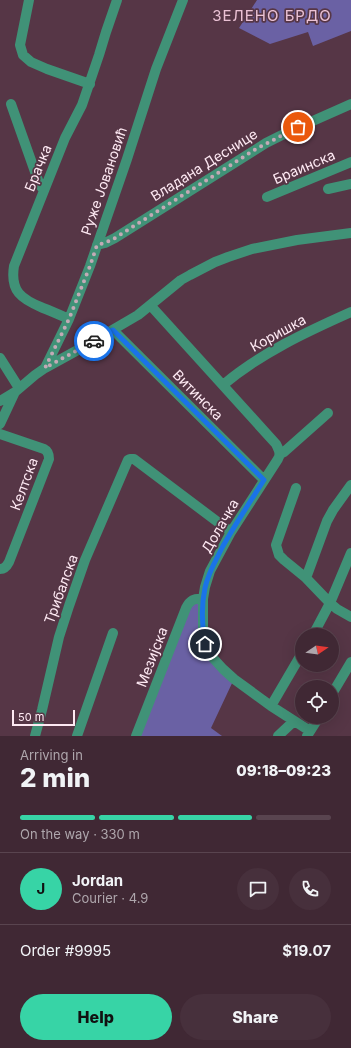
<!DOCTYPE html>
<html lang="en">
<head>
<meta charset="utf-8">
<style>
	:root { --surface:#402834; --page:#47303c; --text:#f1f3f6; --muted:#aea6ac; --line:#59444f; --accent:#37d4a6 }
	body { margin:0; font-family:Inter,sans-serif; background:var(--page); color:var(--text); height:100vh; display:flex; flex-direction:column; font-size:15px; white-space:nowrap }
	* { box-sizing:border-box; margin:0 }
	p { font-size:13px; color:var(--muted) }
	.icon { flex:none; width:22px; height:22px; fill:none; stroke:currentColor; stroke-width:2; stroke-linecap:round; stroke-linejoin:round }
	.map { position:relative; height:736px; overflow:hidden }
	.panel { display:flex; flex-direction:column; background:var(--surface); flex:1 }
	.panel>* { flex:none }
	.needle { width:26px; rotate:77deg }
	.tools { position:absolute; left:295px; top:628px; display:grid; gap:8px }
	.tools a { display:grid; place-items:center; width:44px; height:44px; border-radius:50%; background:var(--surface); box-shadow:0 4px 16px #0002,0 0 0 1px var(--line); font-size:20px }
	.scale { position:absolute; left:12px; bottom:10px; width:63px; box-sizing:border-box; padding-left:4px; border:2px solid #fee9f3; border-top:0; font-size:11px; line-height:14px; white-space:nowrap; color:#fee9f3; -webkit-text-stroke:3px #563646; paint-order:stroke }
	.pin { position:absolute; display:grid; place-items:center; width:34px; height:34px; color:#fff; margin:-17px; border:2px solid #fff; border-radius:50%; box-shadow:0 1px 4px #0007 }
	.courier { position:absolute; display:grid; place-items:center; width:40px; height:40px; margin:-20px; border:3px solid #1a73e8; border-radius:50%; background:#fff; color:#222; box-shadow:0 1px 5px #0007 }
	.summary em { font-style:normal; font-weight:800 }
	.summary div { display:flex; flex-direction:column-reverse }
	.summary { display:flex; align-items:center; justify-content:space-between; height:68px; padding:0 20px }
	h1 { font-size:26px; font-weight:800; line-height:30px }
	.bar { display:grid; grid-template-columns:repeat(4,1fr); gap:6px 4px; align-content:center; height:48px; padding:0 20px }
	.bar i { height:5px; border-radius:3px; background:var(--line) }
	.bar .current { background:var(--accent) }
	.bar p { grid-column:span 4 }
	.line { display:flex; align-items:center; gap:10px; padding:0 20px; border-top:1px solid var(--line) }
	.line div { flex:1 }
	.round { display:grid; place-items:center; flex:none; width:42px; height:42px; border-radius:21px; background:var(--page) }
	.primary-button { display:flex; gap:8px; margin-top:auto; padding:8px 20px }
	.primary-button a { flex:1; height:46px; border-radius:24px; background:var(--accent); color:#111; font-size:16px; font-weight:800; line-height:46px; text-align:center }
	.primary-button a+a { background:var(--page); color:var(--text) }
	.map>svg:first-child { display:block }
</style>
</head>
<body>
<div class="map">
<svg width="351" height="736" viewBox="0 0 351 736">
	<rect width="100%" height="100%" fill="#563646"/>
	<!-- green -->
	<path fill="#6a61a4" d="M257,0h94v31l-38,15 -5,-14 -38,12 -31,-16z
		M203,599l2,45 29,35 -23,49 11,8h-86l54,-134z"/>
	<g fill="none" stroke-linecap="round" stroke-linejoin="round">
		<!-- minor -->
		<path stroke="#409277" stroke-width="10" d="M29,0l-9,45 3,10 8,7 16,7 43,15
			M11,104l28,79 3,5 2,1
			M328,189l23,-5
			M267,197l84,-35
			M97,245l8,-2 10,-5 151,-95 22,-11 63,-28
			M151,306l125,138c3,6 5,10 2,15l-47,73 -21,39 -5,16 -2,12v32l4,17 6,10 10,11 11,10 37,27 39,25
			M69,319c-9,-4 -18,-8 -26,-11 -22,-9 -33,-17 -29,-42l51,-128 17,-33 17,-50 7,-23 11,-32
			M113,330l151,150
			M0,358l19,30
			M45,368l24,-49 21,-53 37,-107 29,-90 27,-69
			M223,385c38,-32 83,-53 128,-73
			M0,401l15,-9
			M0,424l15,-32 20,-17 10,-7 40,-22 53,-31 43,-35 9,-5 25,-13 13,-5 24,-8 45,-9 54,-7
			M0,434l44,15c4,2 5,5 5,10l-40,103c-2,4 -4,7 -9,7
			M280,454l4,-2 44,-39
			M296,488l-20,57 3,10 5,5 22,18 24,25 7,6 14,8
			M306,578l21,-57 6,-11 18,-25
			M313,635l17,-32 21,-50
			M332,694l19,-32
			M271,706l31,-53
			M35,736l7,-26 17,-73 10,-31 16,-46 43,-100 2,-1h4l97,73
			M77,736l36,-103
			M136,736l50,-128c4,-8 8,-10 17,-9
			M278,736l16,-15
			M307,736l12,-19"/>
	</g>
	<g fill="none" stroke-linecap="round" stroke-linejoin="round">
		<!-- done -->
		<path stroke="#c3aab6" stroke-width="4" stroke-dasharray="0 7.2" d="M94,341l-49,27 24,-49 21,-53 7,-21 8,-2 10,-5 141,-89 42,-22"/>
		<!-- route -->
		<path stroke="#1a73e8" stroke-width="5" d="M94,341l19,-11 151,150c-14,22 -28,43 -41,66 -7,14 -15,27 -18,42 -4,18 -3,38 0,56"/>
	</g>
	<g text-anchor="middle" stroke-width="3.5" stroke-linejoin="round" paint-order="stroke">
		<!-- street labels -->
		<g font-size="14" fill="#fee9f3" stroke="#563646">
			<text transform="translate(204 165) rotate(-32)" y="5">Владана Деснице</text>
			<text transform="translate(304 167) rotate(-23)" y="5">Браинска</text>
			<text transform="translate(38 168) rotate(-68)" y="5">Брачка</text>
			<text transform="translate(104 181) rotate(-71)" y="5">Руже Јовановић</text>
			<text transform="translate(278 333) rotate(-29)" y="5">Коришка</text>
			<text transform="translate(198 395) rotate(45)" y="5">Витинска</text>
			<text transform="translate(24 484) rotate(-70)" y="5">Келтска</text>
			<text transform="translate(220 526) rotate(-60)" y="5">Долачка</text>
			<text transform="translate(61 589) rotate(-70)" y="5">Трибалска</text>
			<text transform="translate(152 657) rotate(-69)" y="5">Мезијска</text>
		</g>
		<!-- neighbourhood labels -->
		<g font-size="15" letter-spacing="1" fill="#ebc2d5" stroke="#563646">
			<text x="272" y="21">ЗЕЛЕНО БРДО</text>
		</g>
	</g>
</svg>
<div class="tools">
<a><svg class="needle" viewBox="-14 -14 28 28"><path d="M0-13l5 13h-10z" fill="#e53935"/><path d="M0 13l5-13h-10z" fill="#aea6ac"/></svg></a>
<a><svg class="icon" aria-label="locate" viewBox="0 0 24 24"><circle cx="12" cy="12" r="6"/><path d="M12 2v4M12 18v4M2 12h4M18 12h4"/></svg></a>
</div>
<div class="scale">50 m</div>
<div class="pin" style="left:298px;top:127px;background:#ea580c"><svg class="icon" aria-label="bag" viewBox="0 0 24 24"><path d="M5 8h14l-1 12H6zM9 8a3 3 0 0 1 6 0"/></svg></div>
<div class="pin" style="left:205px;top:644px;background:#1f2937"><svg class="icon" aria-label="home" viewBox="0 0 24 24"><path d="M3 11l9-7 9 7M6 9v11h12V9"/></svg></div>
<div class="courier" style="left:94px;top:341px"><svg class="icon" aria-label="car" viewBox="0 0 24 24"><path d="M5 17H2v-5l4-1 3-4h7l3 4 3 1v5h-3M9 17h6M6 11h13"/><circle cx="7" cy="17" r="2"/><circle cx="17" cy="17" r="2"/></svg></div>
</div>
<section class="panel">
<div class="summary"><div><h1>2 min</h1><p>Arriving in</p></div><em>09:18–09:23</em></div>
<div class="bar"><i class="current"></i><i class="current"></i><i class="current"></i><i></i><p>On the way · 330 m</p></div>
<div class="line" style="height:72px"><b class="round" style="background:var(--accent);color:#111">J</b><div><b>Jordan</b><p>Courier · 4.9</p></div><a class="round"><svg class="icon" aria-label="chat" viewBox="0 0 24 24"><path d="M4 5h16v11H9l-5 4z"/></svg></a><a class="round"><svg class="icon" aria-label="phone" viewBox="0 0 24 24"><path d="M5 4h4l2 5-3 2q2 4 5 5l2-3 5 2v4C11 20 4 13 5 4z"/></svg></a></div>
<div class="line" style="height:52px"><div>Order #9995</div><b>$19.07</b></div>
<div class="primary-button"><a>Help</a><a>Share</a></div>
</section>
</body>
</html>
